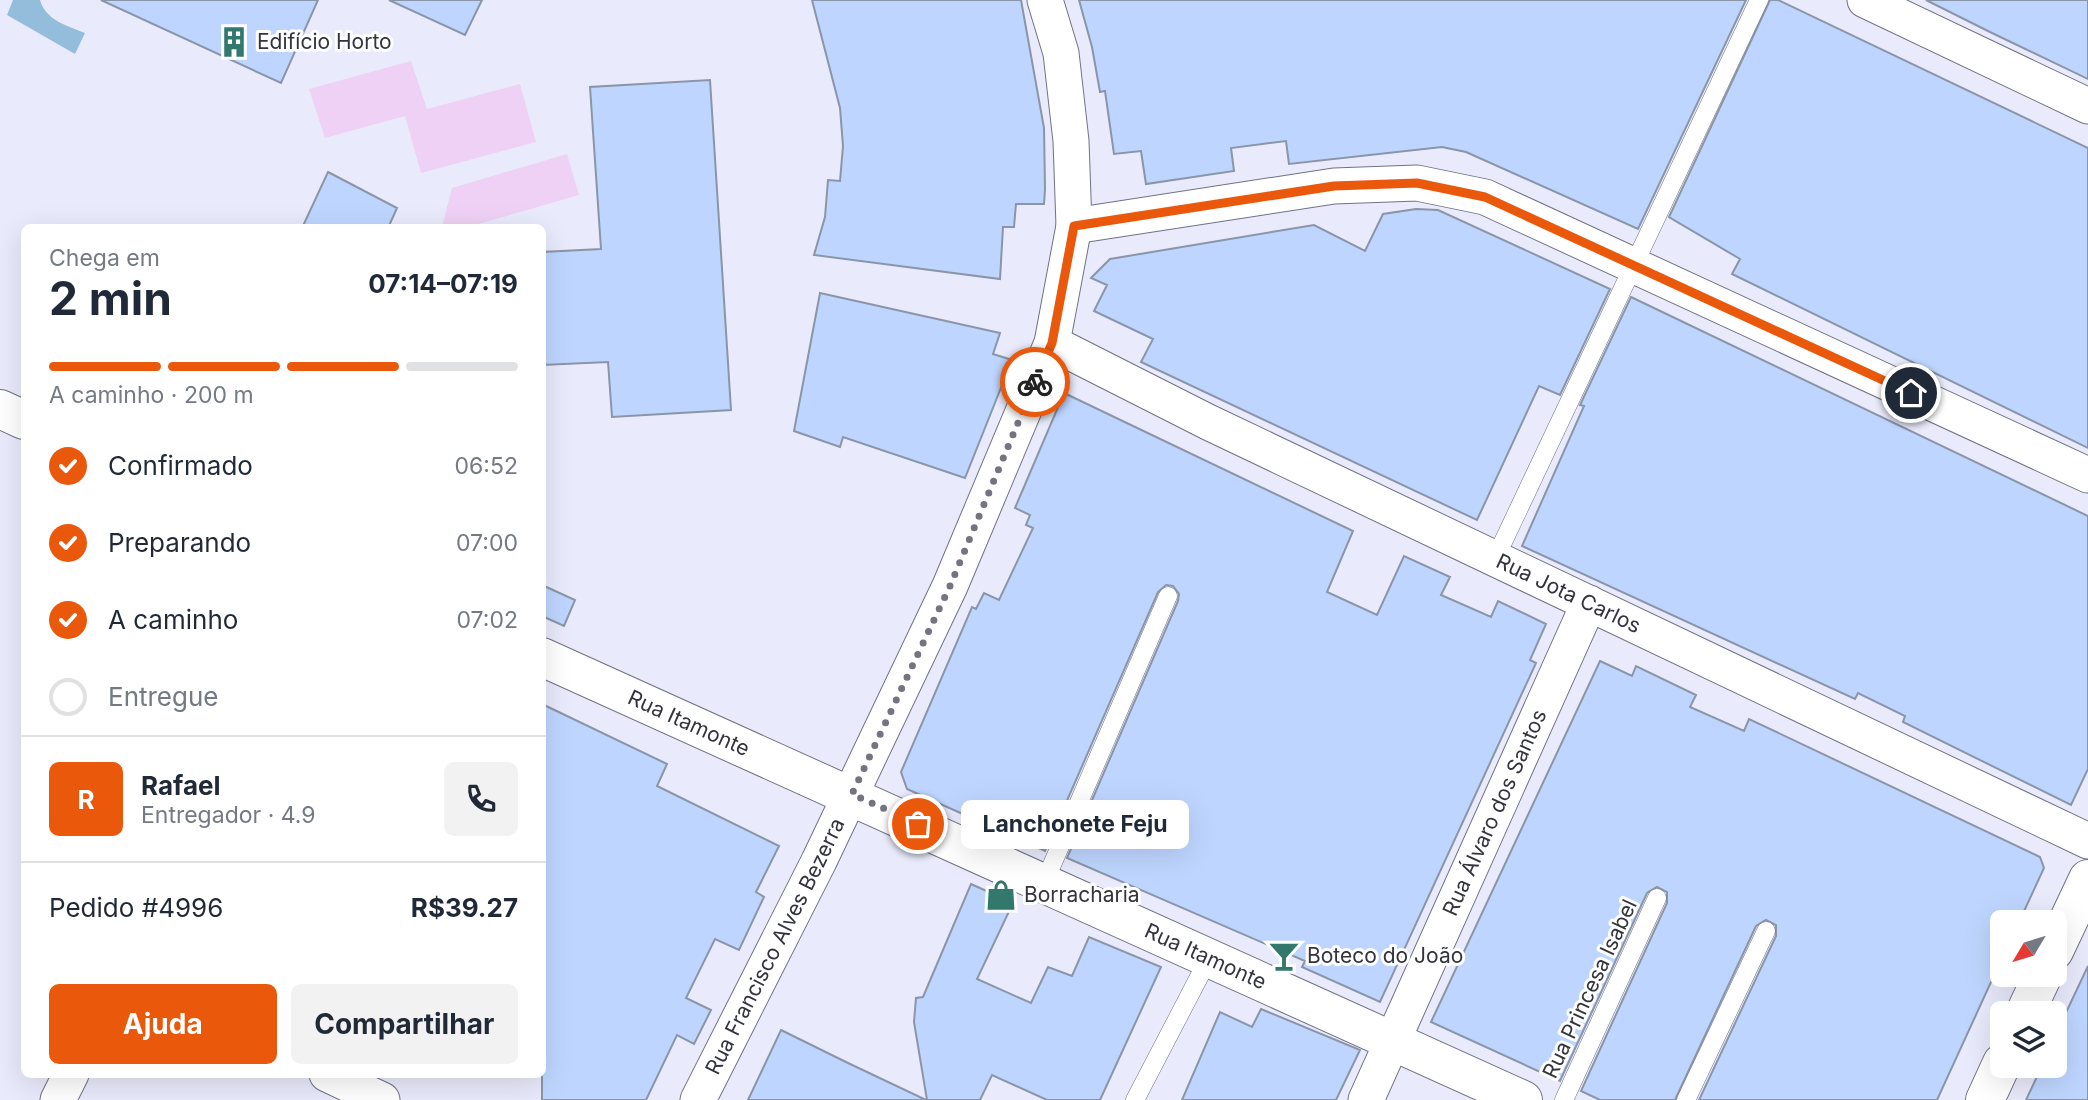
<!DOCTYPE html>
<html lang="pt">
<head>
<meta charset="utf-8">
<style>
	:root { --surface:#fff; --page:#f2f2f3; --text:#1f2937; --muted:#747a83; --line:#e0e1e3; --accent:#ea580c }
	body { margin:0; font-family:Inter,sans-serif; background:var(--page); color:var(--text); height:100vh; display:flex; flex-direction:column; font-size:26px; white-space:nowrap }
	* { box-sizing:border-box; margin:0 }
	p { font-size:23px; color:var(--muted) }
	.icon { flex:none; width:38px; height:38px; fill:none; stroke:currentColor; stroke-width:2; stroke-linecap:round; stroke-linejoin:round }
	.map { position:relative; flex:1; overflow:hidden }
	.side { position:absolute; left:21px; top:224px; width:525px; height:854px; display:flex; flex-direction:column; background:var(--surface); border-radius:10px; box-shadow:0 7px 28px #0002 }
	.side>* { flex:none }
	.needle { width:46px; rotate:232deg }
	.tools { position:absolute; left:1990px; top:910px; display:grid; gap:14px }
	.tools a { display:grid; place-items:center; width:77px; height:77px; border-radius:10px; background:var(--surface); box-shadow:0 7px 28px #0002; font-size:35px }
	.pin { position:absolute; display:grid; place-items:center; width:60px; height:60px; color:#fff; margin:-30px; border:4px solid #fff; border-radius:50%; box-shadow:0 2px 7px #0007 }
	.courier { position:absolute; display:grid; place-items:center; width:70px; height:70px; margin:-35px; border:5px solid #ea580c; border-radius:50%; background:#fff; color:#222; box-shadow:0 2px 9px #0007 }
	.bubble { position:absolute; height:49px; border-radius:10px; background:var(--surface); box-shadow:0 7px 28px #0002; font-size:23px; font-weight:700; line-height:49px; text-align:center }
	.overview em { font-style:normal; font-weight:700 }
	.overview div { display:flex; flex-direction:column-reverse }
	.overview { display:flex; align-items:center; justify-content:space-between; height:119px; padding:0 28px }
	h1 { font-size:46px; font-weight:700; line-height:52px }
	.bar { display:grid; grid-template-columns:repeat(4,1fr); gap:10px 7px; align-content:center; height:84px; padding:0 28px }
	.bar i { height:9px; border-radius:5px; background:var(--line) }
	.bar .current { background:var(--accent) }
	.bar p { grid-column:span 4 }
	.line { display:flex; align-items:center; gap:18px; padding:0 28px; border-top:2px solid var(--line) }
	.line div { flex:1 }
	.round { display:grid; place-items:center; flex:none; width:74px; height:74px; border-radius:10px; background:var(--page) }
	ol { padding:0 28px; list-style:none }
	li { display:flex; align-items:center; gap:21px; height:77px }
	li p { margin-inline-start:auto }
	li .icon { padding:7px; border-radius:50%; background:var(--accent); color:#fff; stroke-width:4 }
	li:last-child { color:var(--muted) }
	li i { width:38px; height:38px; border:4px solid var(--line); border-radius:50% }
	.button { display:flex; gap:14px; margin-top:auto; padding:14px 28px }
	.button a { flex:1; height:80px; border-radius:10px; background:var(--accent); color:#fff; font-size:28px; font-weight:700; line-height:80px; text-align:center }
	.button a+a { background:var(--page); color:var(--text) }
	.map>svg:first-child { display:block }
</style>
</head>
<body>
<div class="map">
<svg width="2088" height="1100" viewBox="0 0 2088 1100">
	<rect width="100%" height="100%" fill="#e9ebfc"/>
	<!-- green -->
	<path fill="#eed1f4" d="M411,61l16,48 93,-25 16,58 -115,31 -16,-57 -80,22 -16,-49z
		M567,154l12,41 -111,32h-26l10,-39z"/>
	<!-- water -->
	<path fill="#94bddc" d="M13,0h27c5,20 28,26 45,33l-10,21 -68,-39z"/>
	<!-- building -->
	<path fill="#bed6ff" stroke="#8a95a7" stroke-width="2" d="M101,0h217l-37,83z
		M389,0h93l-17,35z
		M812,0h209l23,128 1,61 -1,15h-28l-2,23h-11l-3,52 -186,-24 11,-38 3,-37 12,1 3,-35 -3,-38z
		M1079,0h667l-108,229 -172,-77 -24,-5 -153,17 -3,-23 -55,7 3,23 -88,13 -5,-33 -27,3 -9,-63 -5,1 -8,-45z
		M1770,0h8l310,148v300l-356,-174 8,-15 -71,-42z
		M1926,0h162v79l-96,-46z
		M710,80l21,330 -119,7 -4,-55 -66,3v-113l59,-3 -11,-162z
		M328,172l69,36 -9,20h-86z
		M1416,209l22,1 172,79 -50,106 -21,-9 -62,134 -336,-158 12,-23 -59,-28 13,-26 -16,-7 19,-19 204,-34 51,26 18,-37z
		M820,293l180,40 -7,21 19,6 -47,118 -122,-41 -3,10 -46,-16z
		M1631,297l457,219v253l-17,36 -168,-83 2,-6 -47,-23 -3,6 -333,-153 62,-140 -4,-1z
		M1064,393l289,138 -26,61 50,23 27,-59 46,21 -9,18 50,22 7,-16 48,23 -16,36 6,3 -156,339 -78,-35 3,-6 -238,-103 111,-257 1,-7 -6,-8 -7,-1 -8,7 -113,259 -138,-62 -6,-17 71,-165 4,2 8,-16 15,7 34,-72 -7,-3 4,-10 -15,-7z
		M542,585l33,15 -11,26 -22,-10z
		M1600,661l32,15 4,-10 60,29 -6,12 54,24 5,-12 291,138 4,11 -25,54h-17v36l-65,142h-238l77,-164v-11l-10,-5 -10,6 -81,174h-75l-19,-9 86,-188v-11l-10,-5 -10,6 -87,188 -129,-59z
		M542,704l125,60 -10,22 122,60 -23,46 8,5 -25,53 -24,-11 -29,59 25,12 -17,34 -17,-9 -31,65h-104z
		M971,884l42,19 -36,76 54,24 17,-36 24,9 17,-39 72,30 -61,133h-53l-55,-25 -12,25h-53l-13,-78 2,-24 7,-1z
		M2088,966v134h-62l16,-34h12v-28z
		M1261,1009l99,41 -24,50h-154l38,-88 32,15z
		M781,1030l67,33 78,37h-178z"/>
	<g fill="none" stroke-linecap="round" stroke-linejoin="round">
		<defs>
			<path id="lane" d="M1495,559l264,-559
				M1045,881l123,-285
				M1135,1100l75,-144
				M1564,1100l93,-202
				M1686,1100l80,-169"/>
			<g id="street">
				<path d="M1865,0l223,106"/>
				<path d="M1074,226l260,-40 83,-3 68,14 603,278"/>
				<path id="s1" d="M1052,343l156,79 880,419"/>
				<path d="M327,1074l55,26"/>
				<path d="M58,1100l13,-26"/>
				<path id="s2" d="M698,1100l121,-239 131,-275 102,-243 22,-117 -3,-85 -10,-88 -16,-53"/>
				<path id="s3" d="M1366,1100l223,-497"/>
			</g>
			<g id="secondary">
				<path d="M0,409l24,11"/>
				<path id="s4" d="M542,657l981,443"/>
				<path d="M2054,951l34,-72"/>
				<path d="M2025,1013l18,-38"/>
				<path d="M1985,1100l17,-37"/>
			</g>
		</defs>
		<!-- lane casing -->
		<use href="#lane" stroke="#707285" stroke-width="19"/>
		<!-- street casing -->
		<use href="#street" stroke="#707285" stroke-width="37"/>
		<!-- secondary casing -->
		<use href="#secondary" stroke="#707285" stroke-width="40"/>
		<!-- lane -->
		<use href="#lane" stroke="#fff" stroke-width="18"/>
		<!-- street -->
		<use href="#street" stroke="#fff" stroke-width="35"/>
		<!-- secondary -->
		<use href="#secondary" stroke="#fff" stroke-width="38"/>
	</g>
	<g fill="none" stroke-linecap="round" stroke-linejoin="round">
		<!-- done -->
		<path stroke="#73747f" stroke-width="7" stroke-dasharray="0 12.6" d="M918,824l-66,-30 98,-208 85,-204"/>
		<!-- route -->
		<path stroke="#ea580c" stroke-width="9" d="M1035,382l17,-39 22,-117 260,-40 83,-3 68,14 426,196"/>
	</g>
	<!-- icons -->
	<defs>
		<symbol id="building-bare" viewBox="-9 -9 18 18"><path d="M-4-6H4V6H1V3H-1V6H-4ZM-2.5-4.3h1.7v1.8h-1.7ZM.8-4.3h1.7v1.8H.8ZM-2.5-1h1.7V.8h-1.7ZM.8-1h1.7V.8H.8Z" fill="#33786d" stroke="#fff" stroke-width="2.5" paint-order="stroke"/></symbol>
		<symbol id="shop-bare" viewBox="-9 -9 18 18"><path d="M-5-2.5h2.3a2.7 3.5 0 0 1 5.4 0H5L5.5 6h-11ZM-1.5-2.5h3a1.5 2.3 0 0 0-3 0Z" fill="#33786d" stroke="#fff" stroke-width="2.5" paint-order="stroke"/></symbol>
		<symbol id="bar-bare" viewBox="-9 -9 18 18"><path d="M-6-5H6L.8 .8V4.5H3.5V6h-7V4.5H-.8V.8Z" fill="#33786d" stroke="#fff" stroke-width="2.5" paint-order="stroke"/></symbol>
	</defs>
	<g fill-rule="evenodd">
		<use href="#building-bare" x="212" y="20" width="44" height="44"/>
		<use href="#shop-bare" x="979" y="873" width="44" height="44"/>
		<use href="#bar-bare" x="1262" y="934" width="44" height="44"/>
	</g>
	<g text-anchor="middle" stroke-width="6" stroke-linejoin="round" paint-order="stroke">
		<!-- poi labels -->
		<g font-size="21" fill="#33343c" stroke="#fff" text-anchor="start">
			<text x="257" y="49">Edifício Horto</text>
			<text x="1024" y="902">Borracharia</text>
			<text x="1307" y="963">Boteco do João</text>
		</g>
		<!-- street labels -->
		<g font-size="21" fill="#33343c" stroke="#fff">
			<text dy="7" stroke="none"><textPath href="#s1" startOffset="574">Rua Jota Carlos</textPath></text>
			<text dy="7" stroke="none"><textPath href="#s4" startOffset="161">Rua Itamonte</textPath></text>
			<text dy="7" stroke="none"><textPath href="#s3" startOffset="315">Rua Álvaro dos Santos</textPath></text>
			<text dy="7" stroke="none"><textPath href="#s2" startOffset="172">Rua Francisco Alves Bezerra</textPath></text>
			<text dy="7" stroke="none"><textPath href="#s4" startOffset="728">Rua Itamonte</textPath></text>
			<text transform="translate(1590 989) rotate(-65)" y="7">Rua Princesa Isabel</text>
		</g>
	</g>
</svg>
<div class="tools">
<a><svg class="needle" viewBox="-14 -14 28 28"><path d="M0-13l5 13h-10z" fill="#e53935"/><path d="M0 13l5-13h-10z" fill="#747a83"/></svg></a>
<a><svg class="icon" aria-label="layers" viewBox="0 0 24 24"><path d="M12 4l9 5-9 5-9-5zM3 14l9 5 9-5"/></svg></a>
</div>
<div class="pin" style="left:918px;top:824px;background:#ea580c"><svg class="icon" aria-label="bag" viewBox="0 0 24 24"><path d="M5 8h14l-1 12H6zM9 8a3 3 0 0 1 6 0"/></svg></div>
<div class="pin" style="left:1911px;top:393px;background:#1f2937"><svg class="icon" aria-label="home" viewBox="0 0 24 24"><path d="M3 11l9-7 9 7M6 9v11h12V9"/></svg></div>
<div class="courier" style="left:1035px;top:382px"><svg class="icon" aria-label="bike" viewBox="0 0 24 24"><circle cx="6" cy="16" r="4"/><circle cx="18" cy="16" r="4"/><path d="M6 16l4-8h5l3 8M10 8l3 8H6M13 5h3"/></svg></div>
<div class="bubble" style="left:961px;top:800px;width:228px">Lanchonete Feju</div>
<section class="side">
<div class="overview"><div><h1>2 min</h1><p>Chega em</p></div><em>07:14–07:19</em></div>
<div class="bar"><i class="current"></i><i class="current"></i><i class="current"></i><i></i><p>A caminho · 200 m</p></div>
<ol>
<li><svg class="icon" aria-label="check" viewBox="0 0 24 24"><path d="M5 12l5 5 9-10"/></svg>Confirmado<p>06:52</p></li>
<li><svg class="icon" aria-label="check" viewBox="0 0 24 24"><path d="M5 12l5 5 9-10"/></svg>Preparando<p>07:00</p></li>
<li><svg class="icon" aria-label="check" viewBox="0 0 24 24"><path d="M5 12l5 5 9-10"/></svg>A caminho<p>07:02</p></li>
<li><i></i>Entregue</li>
</ol>
<div class="line" style="height:126px"><b class="round" style="background:var(--accent);color:#fff">R</b><div><b>Rafael</b><p>Entregador · 4.9</p></div><a class="round"><svg class="icon" aria-label="phone" viewBox="0 0 24 24"><path d="M5 4h4l2 5-3 2q2 4 5 5l2-3 5 2v4C11 20 4 13 5 4z"/></svg></a></div>
<div class="line" style="height:91px"><div>Pedido #4996</div><b>R$39.27</b></div>
<div class="button"><a>Ajuda</a><a>Compartilhar</a></div>
</section>
</div>
</body>
</html>
